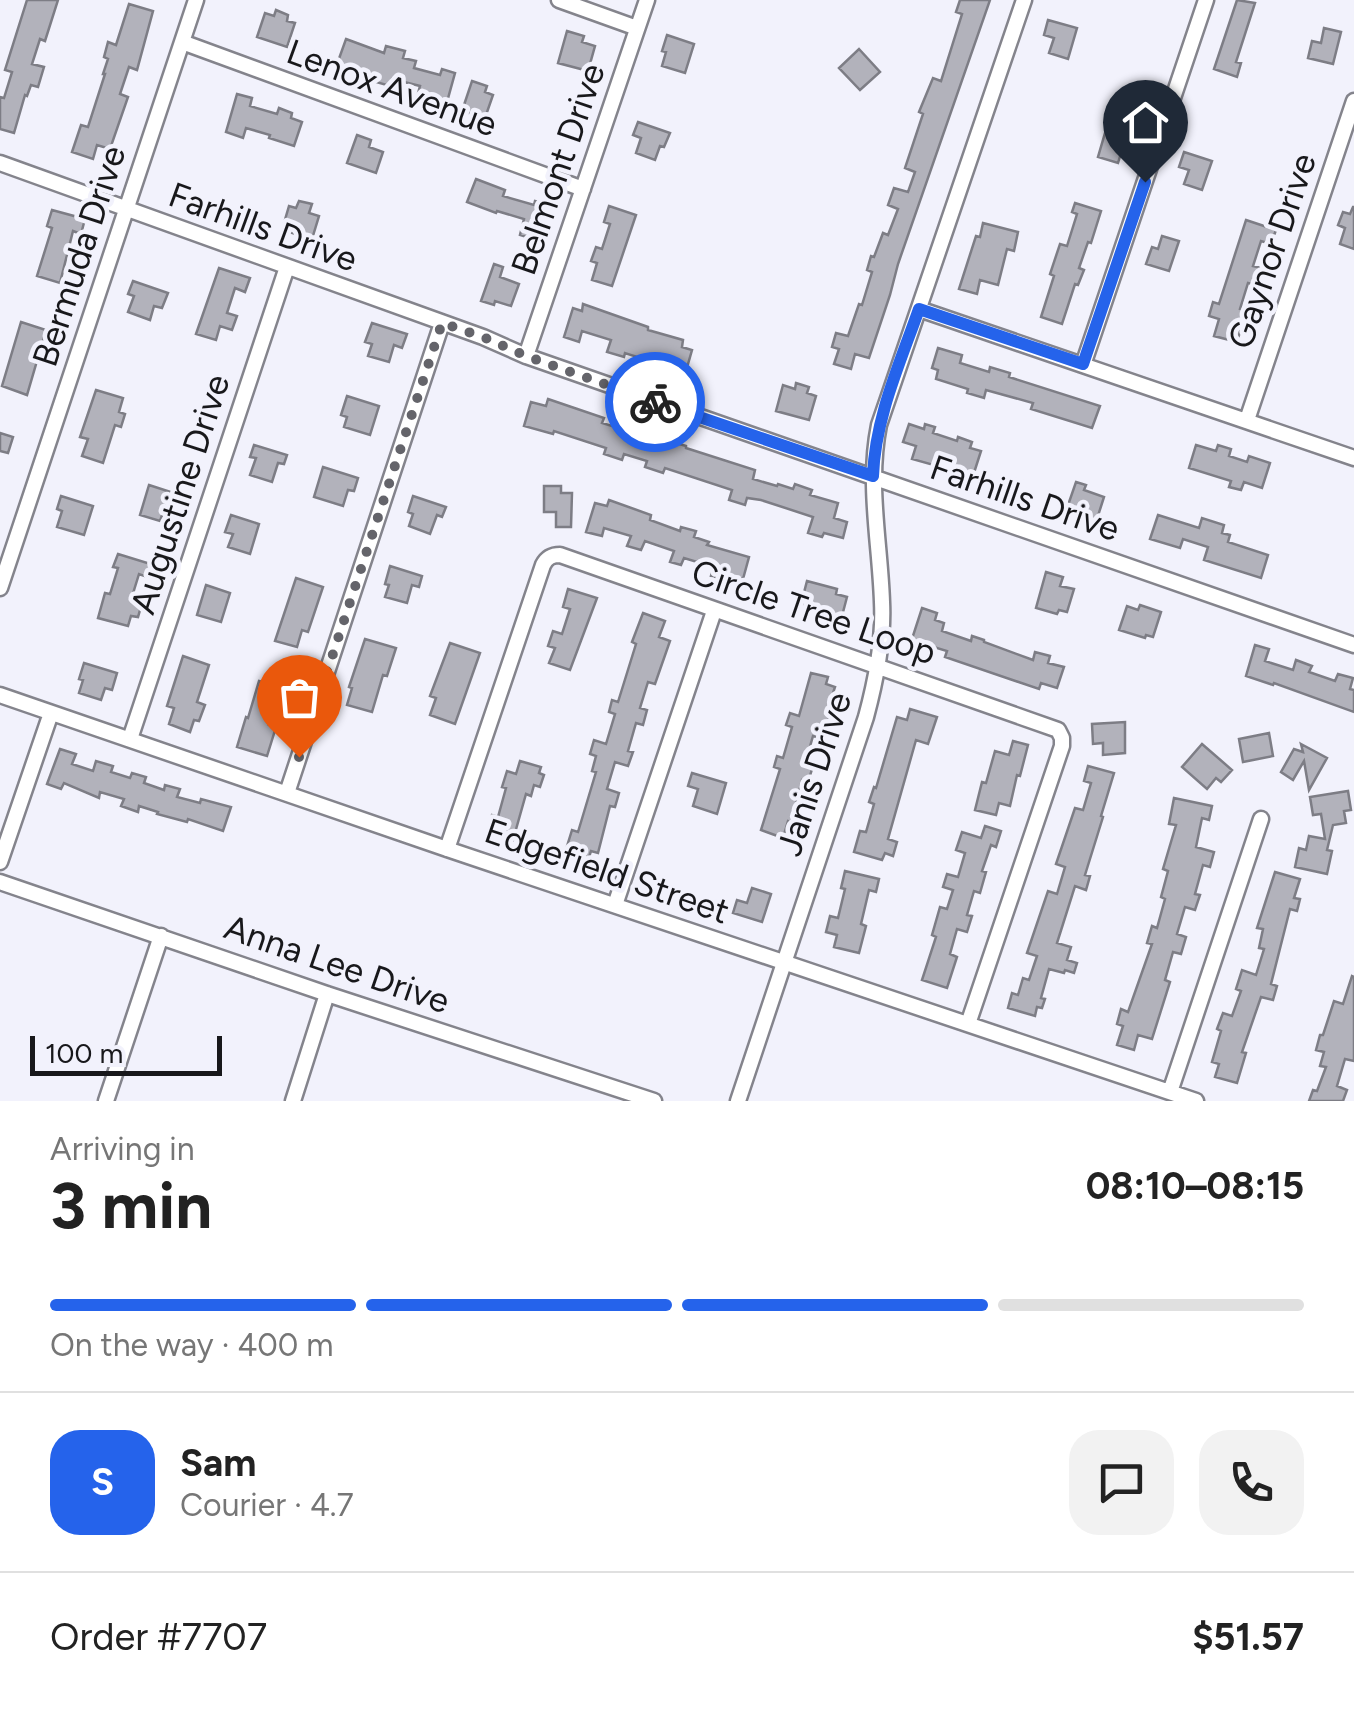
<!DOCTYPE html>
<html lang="en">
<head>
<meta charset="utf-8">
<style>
	:root { --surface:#fff; --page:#f2f2f2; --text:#222; --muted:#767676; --line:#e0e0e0; --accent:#2563eb }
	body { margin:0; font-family:Figtree,sans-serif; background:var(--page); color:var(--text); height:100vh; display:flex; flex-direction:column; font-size:38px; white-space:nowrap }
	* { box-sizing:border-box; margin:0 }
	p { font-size:32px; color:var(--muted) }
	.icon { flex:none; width:55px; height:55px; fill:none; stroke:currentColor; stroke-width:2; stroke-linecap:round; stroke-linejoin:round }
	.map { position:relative; height:1101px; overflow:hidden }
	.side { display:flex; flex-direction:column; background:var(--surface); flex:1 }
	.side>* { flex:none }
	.scale { position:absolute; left:30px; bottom:25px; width:192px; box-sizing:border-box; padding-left:10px; border:5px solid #18181b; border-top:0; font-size:28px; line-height:35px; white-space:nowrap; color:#18181b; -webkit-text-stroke:8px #f2f2fc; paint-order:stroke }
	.pin { position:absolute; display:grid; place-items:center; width:85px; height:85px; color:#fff; margin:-102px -42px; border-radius:50% 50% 50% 0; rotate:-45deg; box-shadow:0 0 10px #0007 }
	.pin .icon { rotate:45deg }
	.courier { position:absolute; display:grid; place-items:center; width:100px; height:100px; margin:-50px; border:8px solid #2563eb; border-radius:50%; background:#fff; color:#222; box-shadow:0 2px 12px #0007 }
	.head em { font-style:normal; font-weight:700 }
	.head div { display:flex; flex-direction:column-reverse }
	.head { display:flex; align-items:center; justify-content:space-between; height:170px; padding:0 50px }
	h1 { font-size:65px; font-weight:700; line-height:75px }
	.bar { display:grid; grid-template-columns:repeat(4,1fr); gap:15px 10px; align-content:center; height:120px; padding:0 50px }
	.bar i { height:12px; border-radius:8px; background:var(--line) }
	.bar .current { background:var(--accent) }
	.bar p { grid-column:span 4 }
	.line { display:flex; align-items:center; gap:25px; padding:0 50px; border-top:2px solid var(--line) }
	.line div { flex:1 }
	.round { display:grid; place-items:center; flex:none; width:105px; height:105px; border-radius:30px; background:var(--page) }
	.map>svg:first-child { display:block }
</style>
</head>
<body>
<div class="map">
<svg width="1354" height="1101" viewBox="0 0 1354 1101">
	<rect width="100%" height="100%" fill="#f2f2fc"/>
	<!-- building -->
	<path fill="#b2b2bb" stroke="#7d7d85" stroke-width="2.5" d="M27,0h31l-13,41 -5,-2 -8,25 12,3 -6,20 -7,-2 -4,11 -2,-1 -11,38 -14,-4v-32l4,1 8,-26 -7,-2z
		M960,0h30l-92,264 -8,31 -21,63 -14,-4 -4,15 -17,-5 5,-15 -7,-2 4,-14 12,3 11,-32 3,1 10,-33 -5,-2 4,-14 3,1 9,-24 5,2 10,-26 -10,-4 6,-17 14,4 7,-20 -10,-4 18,-54 -4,-2 14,-34 8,3 21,-67 -6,-2z
		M1237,0l18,3 -19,59 5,1 -4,14 -23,-8z
		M129,4l24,7 -16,59 -8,-3 -9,27 8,3 -18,52 -13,-4 -4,14 -21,-7 9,-27 7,2 17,-53h-2l5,-15 -4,-2 4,-15 8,3z
		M276,10l12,5 -1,6 8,2 -8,24 -30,-10 8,-24 9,3z
		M1048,20l29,8 -9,31 -19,-6 5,-15 -10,-3z
		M1324,28l17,4 -8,32 -25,-6 4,-17 9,2z
		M567,31l17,5 -2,6 13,4 -7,25 -30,-8z
		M667,35l27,9 -9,29 -23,-7 4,-14 -4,-1z
		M346,39l38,14 2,-7 19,5 -2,7 13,3 -2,7 26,7 2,-6 13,4 -8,29 -12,-3v3l-18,-5 3,-11 -28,-7 -2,7 -14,-4 2,-6 -21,-8 -2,6 -19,-7z
		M859,49l21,23 -20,18 -21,-22z
		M472,81l15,5 -2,6 8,3 -8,23 -23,-7z
		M237,94l15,4 -2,8 27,8 2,-6 13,5 -1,5 11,4 -8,24 -25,-8 1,-3 -24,-7 -3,10 -17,-6z
		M638,122l32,11 -6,14 -4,-1 -5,14 -19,-7 5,-15 -8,-3z
		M1109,128l18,5 -9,30 -20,-6 7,-24h3z
		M357,135l14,5 -2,7 14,5 -7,21 -29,-10z
		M1184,152l28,9 -10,29 -18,-6 5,-14 -10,-3z
		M476,179l29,11 -2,6 31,9 1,-4 12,3 -11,36 -16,-5 4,-16 -27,-8 -1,2 -29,-11z
		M299,201l13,3 -3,9 10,3 -7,23 -30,-9 7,-24 7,2z
		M1075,203l26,8 -10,32 -3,-1 -9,26 5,2 -6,15 -3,-1 -13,40 -21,-7 13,-41 -4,-2 10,-30 7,2 10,-32 -5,-2z
		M609,206l27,9 -24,71 -20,-6 5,-17 -6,-2 5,-14 6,2 8,-25 -6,-2z
		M1353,207h1v42l-14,-5 5,-16 -7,-3 5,-13 7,2z
		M52,210l33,9 -4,15 -8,-3 -13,52 -23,-7 15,-48 -5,-2z
		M1246,220l30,10 -5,14 -10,-3 -8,25 9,2 -5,17 -9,-2 -8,26 6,2 -9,31 -23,-6 5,-17 -10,-3 4,-14 6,2z
		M983,223l35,9 -4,19 -7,-2 -9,36 -18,-5 -3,14 -18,-5 17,-53 4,1z
		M1162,236l17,5 -10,30 -23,-7 6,-17 6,2z
		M494,264l9,3 -3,10 19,7 -8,22 -16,-5 -1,4 -13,-4z
		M219,268l31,10 -5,14 -10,-4 -8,25 10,3 -5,14 -12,-4 -4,14 -20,-6z
		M133,281l35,12 -6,15 -8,-2 -4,14 -22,-8 6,-16 -6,-2z
		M583,304l65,23v3l35,10 -1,7 10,3 -6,21 -14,-4 -2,7 -16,-5 2,-6 -31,-10 -1,4 -17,-5 4,-12 -29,-9 -3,11 -15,-5 9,-29 9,3z
		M21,322l25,8 -19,65 -25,-9z
		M372,323l35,11 -5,14 -8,-3 -5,17 -21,-6 4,-12 -7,-2z
		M938,348l24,7 -2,8 29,9 1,-5 20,6 -1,4 91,29 -8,22 -61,-19 2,-6 -47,-13 -2,8 -17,-5 1,-4 -32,-10 2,-9 -6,-2z
		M796,383l13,4 -2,6 9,3 -7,24 -33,-9 7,-26 12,4z
		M96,390l27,8 -4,14 6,2 -4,13 -6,-2 -12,38 -21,-7 6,-17 -8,-2z
		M347,396l32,10 -9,29 -26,-8 3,-10 -6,-2z
		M548,399l56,19 -2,5 40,12 -1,2 28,9 1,-5 16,5v2l69,22 -2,9 24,7 1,-2 15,5 2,-5 17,6 -2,5 28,8 -4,15 13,4 -4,16 -19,-5 -2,4 -14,-4 5,-16 -52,-17 -14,-2 -2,7 -16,-5 3,-10 -67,-22 -2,5 -18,-6 2,-6 -23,-7 -2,6 -18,-6 2,-6 -52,-17 -1,3 -29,-8 7,-24 15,4z
		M909,424l15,5 1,-5 10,3 -2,6 24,8 1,-4 14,5 -2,6 11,3 -8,25 -61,-17 4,-13 -13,-4z
		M0,433l13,4 -5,16 -8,-2z
		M254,445l33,10 -3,9 -6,-1 -6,19 -22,-7 6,-17 -6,-1z
		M1196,445l20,6 2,-6 13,4 -2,7 18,6 2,-6 21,7 -8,25 -18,-6 -3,8 -12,-3 2,-6 -42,-13z
		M323,467l35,11 -4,13 -6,-1 -5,16 -29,-9z
		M1076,482l10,3 -2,5 20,7 -8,25 -30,-11z
		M149,485l28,9 -4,13 -7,-3 -6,17 -20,-6z
		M544,486h17v7h11l-1,34h-15v-15h-12z
		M61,496l32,10 -9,29 -27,-8 5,-16 -5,-2z
		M413,496l33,11 -4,10 -5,-2 -7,19 -21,-8 4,-12 -5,-2z
		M609,500l42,15 -1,5 30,11 1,-4 15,4 -2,6 15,5 -2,3 42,12 -6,22 -16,-4 -1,5 -15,-4 3,-9 -30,-9 -3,7 -11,-3 4,-11 -29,-10 -4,9 -14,-4 4,-10 -27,-8 -2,8 -16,-4 9,-29 12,3z
		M231,515l28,9 -9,30 -22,-7 5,-13 -8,-2z
		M1158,515l41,13 3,-10 22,7 -2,8 8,2 -2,7 40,13 -7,23 -57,-18 4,-13 -25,-8 -3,9 -30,-9z
		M118,554l36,11 -4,13 -11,-4 -8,26 11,3 -4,14 -7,-1 -3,10 -30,-8 7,-25 5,1 8,-26 -5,-1z
		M390,566l32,10 -3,11 -7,-2 -5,18 -22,-6 4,-12 -4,-1z
		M1046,572l17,5 -3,9 14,3 -7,23 -8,-2 -2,4 -21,-6z
		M296,578l27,9 -15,45 -6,-2 -5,17 -22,-6z
		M807,581l30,8 -1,5 11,3 -5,19 -41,-12z
		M206,585l24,8 -9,29 -24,-7z
		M568,589l29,9 -27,72 -21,-7 6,-15 -7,-2 5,-15 9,3 8,-25 -7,-2z
		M1140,605l21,7 -8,25 -7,-2 -1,3 -26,-8 8,-24 11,4z
		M922,608l15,5 -2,7 9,3 -2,8 29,10 1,-5 12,4v2l49,18 2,-8 15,4 -2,7 16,4 -7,21 -16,-5 -2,6 -94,-32 2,-6 -23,-7 -1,4 -13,-3z
		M643,613l22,8 -6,16 11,4 -15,43 -7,-2 -8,26 7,2 -4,15 -7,-2 -8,28 5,1 -5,14 -13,-4 -8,27 12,4 -4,14 -5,-1 -12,47 -7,-2 -4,12 -23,-7 8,-26 6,2 18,-60 -4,-1 4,-15 -6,-2 4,-14 12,4 9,-30 -6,-2 3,-12 6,2 18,-58 -4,-2z
		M365,639l31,9 -9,28 -4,-1 -11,37 -25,-7 5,-17 -3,-1z
		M450,643l30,10 -25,71 -25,-9 6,-17 -6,-2z
		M1255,645l14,4 -4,12 28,9 3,-10 16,6 -3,6 26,9 3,-7 15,4 -3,11 4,1v22l-80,-29 -1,2 -27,-9z
		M183,656l26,9 -12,37 8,3 -6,16 -5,-1 -4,12 -21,-8 5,-16 -7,-2z
		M84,663l33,10 -5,17 -7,-2 -4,12 -22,-7 4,-13 -4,-1z
		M811,673l17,4 -2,7 9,3 -3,9 3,1 -12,42 -10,-3 -8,28 8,2 -5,16 -6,-2 -7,27 5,2 -5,14 -7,-2 -5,17 -22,-8 19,-61 -6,-2 3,-11 6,2 9,-31 -6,-2 4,-12 9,3z
		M259,681l29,8 -4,14 -8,-2 -7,24 7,2 -9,29 -30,-9 9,-30 2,1z
		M910,709l27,8 -9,27 -12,-4 -28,99 9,3 -4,14 -8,-3 -3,7 -28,-8 6,-21 6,1 8,-28 -5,-2 5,-15 2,1 21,-71 10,3z
		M1125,722v31l-22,2v-12l-10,1 -1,-20z
		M1269,733l4,23 -30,6 -4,-23z
		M1013,741l15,4 -8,31 -3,-1 -7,31 -11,-3 -3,12 -21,-5 7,-28 4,1 9,-32 14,4z
		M1202,744l30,26 -11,12 -5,-4 -9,11 -25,-22z
		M1301,744l26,14 -18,32 -5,-29 -11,19 -12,-8 13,-23 9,3z
		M60,749l16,5 -4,10 21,7 3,-10 17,5 -2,6 19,6 2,-5 14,4 -2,6 20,7 1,-5 15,4 -3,8 23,6 1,-4 30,8 -8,24 -35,-12 -1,3 -30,-8 1,-2 -19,-6 -1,6 -17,-6 3,-7 -24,-7 -1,6 -35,-15 -3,6 -14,-5z
		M520,761l21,6 -2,6 5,2 -4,12 -6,-2 -3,11 -5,-2 -13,46 -26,-8 5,-17 6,2 8,-29 -4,-1 5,-16 9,3z
		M1088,766l26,7 -13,43 2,1 -18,58 5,1 -4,14 -11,-4 -18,57 14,4 -4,13 10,3 -3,10 -9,-3 -1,3 -15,-4 -8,29 4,1 -3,9 -5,-1 -2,9 -27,-8 4,-15 6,2 5,-17 6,2 8,-24 -10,-3 21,-62 9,3 8,-27 -9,-3 19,-56 8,2 8,-27 -7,-2z
		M692,773l34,10 -9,31 -24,-8 5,-17 -10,-3z
		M1348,791l3,19 -7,1 2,12 -13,2 -6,25 5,1 -5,23 -32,-7 4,-19 7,2 3,-14 16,3 -4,-25 -8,1 -3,-18z
		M1174,798l38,8 -3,14 -7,-2 -6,29 18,5 -4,15 -7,-2 -8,29 5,1 -5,15 -10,-3 -8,27 9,3 -5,17 -8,-2 -8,28 5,2 -18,57 -14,-4 -4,15 -17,-5 6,-19 -6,-2 4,-15 7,3 24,-68 -5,-1 5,-17 5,2 8,-29 -4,-2 7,-26 -5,-2 13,-44 -7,-1z
		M985,826l16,5 -5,16 -5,-2 -9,26 4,1 -6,21 -6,-2 -7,24 5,1 -5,16 -10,-3 -7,25 7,3 -10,31 -25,-8 14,-43 -4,-2 8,-28 7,2 6,-19 -10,-3 4,-13 11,3 7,-24 -9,-3 6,-18 19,6z
		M845,871l34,8 -3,13 -7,-2 -8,34 5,2 -7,27 -25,-6 3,-12 -11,-3 4,-16 8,2 7,-29 -4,-1z
		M1275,872l25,7 -6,19 6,1 -3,12 -7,-2 -19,75 6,2 -4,14 -12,-3 -19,55 4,1 -9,30 -22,-6 4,-13 -7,-2 9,-31 -4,-2 6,-16 9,3 9,-25 -5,-2 6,-19 14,5 8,-26 -5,-1 4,-19 -6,-1z
		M752,888l19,6 -9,28 -29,-9 4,-13 10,3z
		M1352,976l2,1v84l-9,-2 -8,27 10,4 -4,11h-34l4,-11 4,1 9,-24 -6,-1 4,-14 -8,-2 4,-15h3l11,-34 9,3z"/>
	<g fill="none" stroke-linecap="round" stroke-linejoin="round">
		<defs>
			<path id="minor" d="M559,0l78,28
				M182,42l401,147
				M0,163l483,174 43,19 828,289
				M919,309l435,149
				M526,356l121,-356
				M1083,365l123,-365
				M1247,420l107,-319
				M0,588l196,-588
				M0,695l447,154 749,252
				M130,739l157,-472
				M287,793l155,-470
				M447,849l96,-284c4,-8 9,-10 17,-10l498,175 4,8v8l-94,278
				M0,862l51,-149
				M0,882l327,112 327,107
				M615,905l99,-294
				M1170,1092l91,-273
				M106,1101l55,-165
				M293,1101l34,-107
				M738,1101l128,-384c10,-37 18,-76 16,-115 -2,-60 -15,-117 -3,-177l145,-425"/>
		</defs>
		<!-- minor casing -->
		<use href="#minor" stroke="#84848c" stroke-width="19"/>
		<!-- minor -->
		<use href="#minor" stroke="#fff" stroke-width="14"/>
	</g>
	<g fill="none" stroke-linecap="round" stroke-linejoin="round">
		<!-- done -->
		<path stroke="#64646a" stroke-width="10" stroke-dasharray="0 18" d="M299,757l143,-434 41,14 43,19 129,46"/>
		<!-- route -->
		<path stroke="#2563eb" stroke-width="12" d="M655,402l218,74c2,-58 27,-113 46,-167l164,55 62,-182"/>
	</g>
	<g text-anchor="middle" stroke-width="9" stroke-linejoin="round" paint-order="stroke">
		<!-- street labels -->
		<g font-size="35" fill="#18181b" stroke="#f2f2fc">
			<text transform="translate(392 88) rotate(20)" y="12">Lenox Avenue</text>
			<text transform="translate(558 169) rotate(-71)" y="12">Belmont Drive</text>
			<text transform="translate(263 227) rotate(20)" y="12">Farhills Drive</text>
			<text transform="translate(1272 251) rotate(-71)" y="12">Gaynor Drive</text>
			<text transform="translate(79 256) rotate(-72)" y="12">Bermuda Drive</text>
			<text transform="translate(180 494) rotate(-72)" y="12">Augustine Drive</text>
			<text transform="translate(1025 498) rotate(19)" y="12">Farhills Drive</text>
			<text transform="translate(814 612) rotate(19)" y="12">Circle Tree Loop</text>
			<text transform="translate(814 774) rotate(-72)" y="12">Janis Drive</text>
			<text transform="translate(607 871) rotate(19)" y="12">Edgefield Street</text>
			<text transform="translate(337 964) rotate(19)" y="12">Anna Lee Drive</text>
		</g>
	</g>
</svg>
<div class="scale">100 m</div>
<div class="pin" style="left:299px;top:757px;background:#ea580c"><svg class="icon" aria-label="bag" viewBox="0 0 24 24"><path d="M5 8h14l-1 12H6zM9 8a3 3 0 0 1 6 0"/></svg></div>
<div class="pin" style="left:1145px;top:182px;background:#1f2937"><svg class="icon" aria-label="home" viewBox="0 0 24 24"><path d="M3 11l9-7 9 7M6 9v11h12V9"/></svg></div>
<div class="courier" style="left:655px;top:402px"><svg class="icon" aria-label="bike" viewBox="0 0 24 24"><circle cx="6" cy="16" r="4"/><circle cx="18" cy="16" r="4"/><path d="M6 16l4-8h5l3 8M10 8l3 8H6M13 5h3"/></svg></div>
</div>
<section class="side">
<div class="head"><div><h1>3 min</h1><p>Arriving in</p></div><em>08:10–08:15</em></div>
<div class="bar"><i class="current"></i><i class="current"></i><i class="current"></i><i></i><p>On the way · 400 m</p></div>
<div class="line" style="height:180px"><b class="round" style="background:var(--accent);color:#fff">S</b><div><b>Sam</b><p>Courier · 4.7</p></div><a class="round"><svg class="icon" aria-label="chat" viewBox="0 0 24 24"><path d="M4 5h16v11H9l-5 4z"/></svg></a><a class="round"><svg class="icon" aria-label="phone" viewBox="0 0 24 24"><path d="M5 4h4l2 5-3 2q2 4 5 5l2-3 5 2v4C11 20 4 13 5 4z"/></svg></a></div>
<div class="line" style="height:130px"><div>Order #7707</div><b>$51.57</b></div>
</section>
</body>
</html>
